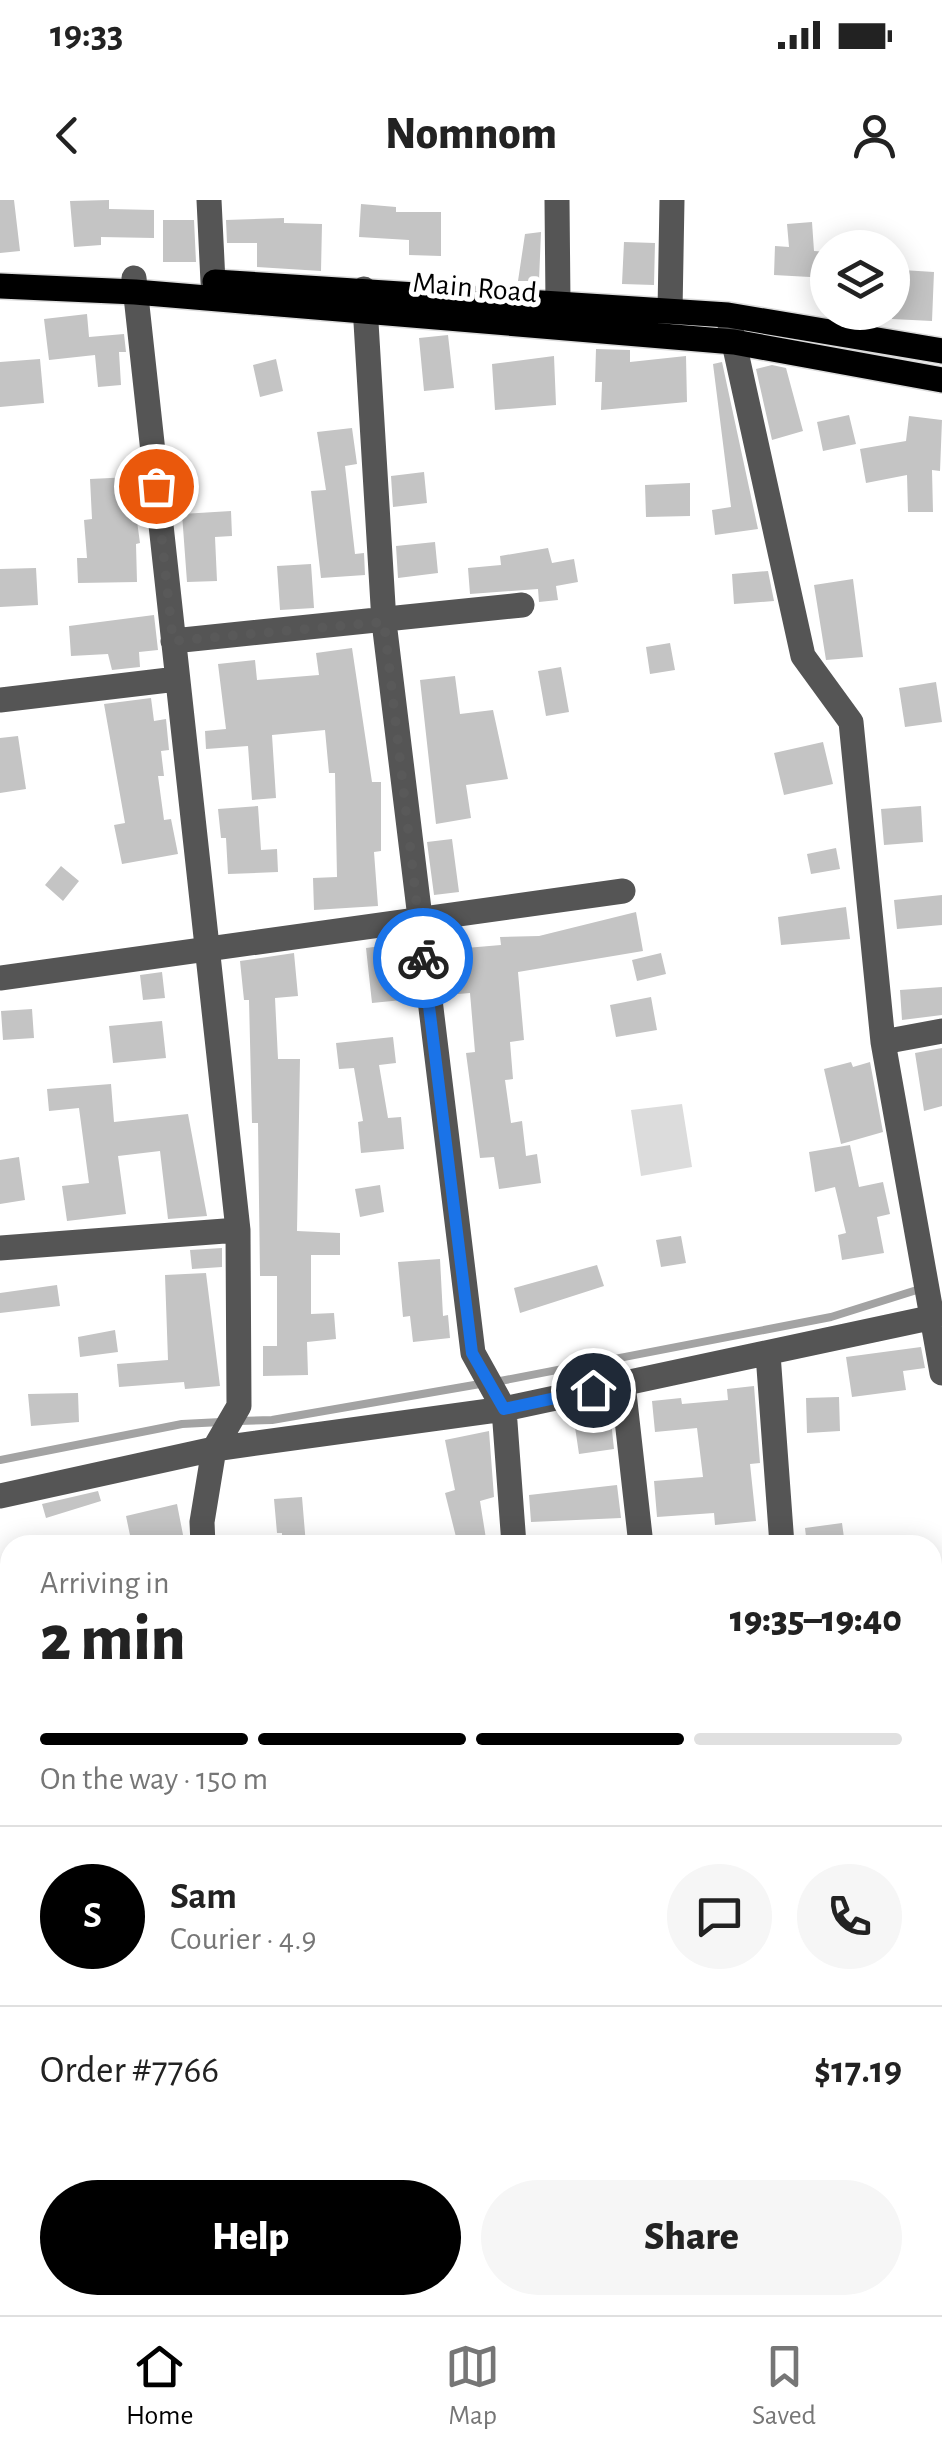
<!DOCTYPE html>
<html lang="en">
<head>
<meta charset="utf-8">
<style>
	:root { --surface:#fff; --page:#f6f6f6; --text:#222; --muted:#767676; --line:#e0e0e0; --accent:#000 }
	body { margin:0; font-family:"Alegreya Sans",sans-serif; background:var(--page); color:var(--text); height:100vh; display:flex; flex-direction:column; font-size:38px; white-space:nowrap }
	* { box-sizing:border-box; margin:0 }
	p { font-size:32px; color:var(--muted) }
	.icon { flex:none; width:55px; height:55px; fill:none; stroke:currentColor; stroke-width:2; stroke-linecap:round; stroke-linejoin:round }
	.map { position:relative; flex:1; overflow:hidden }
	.panel { position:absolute; left:0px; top:1335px; width:942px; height:780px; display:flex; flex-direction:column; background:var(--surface); border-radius:30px 30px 0 0; box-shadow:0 5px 25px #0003 }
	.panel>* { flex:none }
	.buttons { position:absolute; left:810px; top:30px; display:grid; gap:20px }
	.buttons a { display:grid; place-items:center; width:100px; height:100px; border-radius:50%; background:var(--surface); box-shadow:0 5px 25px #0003; font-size:50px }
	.pin { position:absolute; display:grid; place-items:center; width:85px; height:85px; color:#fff; margin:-42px; border:5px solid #fff; border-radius:50%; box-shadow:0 2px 10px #0007 }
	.courier { position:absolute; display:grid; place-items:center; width:100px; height:100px; margin:-50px; border:8px solid #1a73e8; border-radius:50%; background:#fff; color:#222; box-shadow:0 2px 12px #0007 }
	.overview em { font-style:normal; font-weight:800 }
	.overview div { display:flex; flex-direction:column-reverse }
	.overview { display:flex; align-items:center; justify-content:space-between; height:170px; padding:0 40px }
	h1 { font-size:65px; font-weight:800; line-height:75px }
	.bar { display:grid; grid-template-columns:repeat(4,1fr); gap:15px 10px; align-content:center; height:120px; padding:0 40px }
	.bar i { height:12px; border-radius:8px; background:var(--line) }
	.bar .selected { background:var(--accent) }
	.bar p { grid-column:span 4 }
	.line { display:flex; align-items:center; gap:25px; padding:0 40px; border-top:2px solid var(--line) }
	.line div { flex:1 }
	.round { display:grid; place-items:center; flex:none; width:105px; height:105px; border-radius:52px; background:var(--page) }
	.primary-button { display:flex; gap:20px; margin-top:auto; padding:20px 40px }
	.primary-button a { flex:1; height:115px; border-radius:60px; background:var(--accent); color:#fff; font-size:40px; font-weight:800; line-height:115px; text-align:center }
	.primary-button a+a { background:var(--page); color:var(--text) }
	.status { display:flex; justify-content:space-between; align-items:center; height:70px; padding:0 50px; background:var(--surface); direction:ltr }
	.status svg { height:28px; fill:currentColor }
	header { display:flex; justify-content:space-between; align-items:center; height:130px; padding:0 40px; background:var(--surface); font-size:45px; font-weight:800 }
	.menu { display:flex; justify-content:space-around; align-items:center; height:140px; border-top:2px solid var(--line); background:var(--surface); font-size:28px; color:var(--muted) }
	.menu a { display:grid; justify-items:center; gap:5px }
	.menu .selected { color:var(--accent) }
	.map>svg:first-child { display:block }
</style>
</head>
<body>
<div class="status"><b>19:33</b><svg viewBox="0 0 49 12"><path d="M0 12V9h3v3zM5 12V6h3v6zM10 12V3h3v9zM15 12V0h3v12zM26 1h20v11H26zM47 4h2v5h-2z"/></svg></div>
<header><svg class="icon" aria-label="back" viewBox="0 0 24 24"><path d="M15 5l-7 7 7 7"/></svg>Nomnom<svg class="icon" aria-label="person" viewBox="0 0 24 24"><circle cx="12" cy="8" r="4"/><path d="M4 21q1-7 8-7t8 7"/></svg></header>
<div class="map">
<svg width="942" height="2115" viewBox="0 0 942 2115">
	<rect width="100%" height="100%" fill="#fff"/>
	<!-- green -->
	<path fill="#dcdcdc" d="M682,904l10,63 -51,9 -10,-66z
		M10,1410v113l-10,1v-107z"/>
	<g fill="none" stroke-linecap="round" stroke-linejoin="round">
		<!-- stream -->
		<path stroke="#a3a3a3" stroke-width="8" d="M495,1182l336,-65 89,-28
			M238,1221l34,-1 208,-36
			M0,1260l182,-36 39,-2"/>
	</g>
	<!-- building -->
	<path fill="#c4c4c4" d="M0,0h14l6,51 -20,2z
		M109,0v9l45,1v28l-53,-1v8l-27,2 -4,-46z
		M361,4l35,3v5h45v44l-32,-1v-15l-50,-3z
		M284,18v5l38,1 -1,47 -64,-4v-24h-30l-1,-23z
		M163,20h31l2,42h-33z
		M812,22l2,29 14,1v26l-54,-3 1,-29 14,1 -2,-23z
		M541,32l-2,49h-21l7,-47z
		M624,42l31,1 -1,42 -32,-1z
		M902,70l32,2 -2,49 -40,-2v-41l10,1z
		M87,114l2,23 35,-3 2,18h-7l2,33 -23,2 -3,-32 -46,5 -5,-41z
		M448,135l6,53 -30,3 -5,-53z
		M596,149l34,1v12l56,-6 1,46 -86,8 1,-28h-7z
		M554,156l2,49 -61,5 -3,-46z
		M40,159l4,44 -44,4v-45z
		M276,159l7,32 -23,6 -7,-32z
		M722,162l36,167 -43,6 -3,-25 19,-3 -18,-143z
		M772,165l14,3 17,63 -31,9 -16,-71z
		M849,215l7,29 -33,7 -6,-29z
		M909,216l33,4 -2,51 -8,-1 1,42h-25l-1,-37 -41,8 -6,-34 46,-8z
		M352,228l5,36 -12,2 10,88 9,-1 1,22 -44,3 -10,-87 15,-1 -9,-58z
		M424,272l3,31 -34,4 -2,-31z
		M131,277l9,66 -4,1 1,38 -59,1 -1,-25h10l-3,-38 8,-1 -2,-40z
		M690,283v33l-44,1 -1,-32z
		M231,311l1,25 -17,1 2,44 -30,1 -5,-68z
		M435,342l3,31 -40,5 -2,-32z
		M548,348l4,15 22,-4 4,23 -22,4 2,14 -19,2 -1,-13 -68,5 -2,-26 33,-3 -1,-9z
		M311,364l3,44 -34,2 -3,-44z
		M36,368l2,37 -38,2v-38z
		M768,371l6,30 -40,3 -2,-30z
		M853,379l10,78 -37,3 -12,-75z
		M154,415l4,35 -19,2 1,15 -28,3 -4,-16 -37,2 -2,-30z
		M670,443l5,27 -25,4 -4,-27z
		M352,448l20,134h9v69l-7,1 4,54 -64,4 -1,-32 24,-1 -2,-104h-6l-4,-43 -53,5 4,63 -24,2 -4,-54 -42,3 -1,-18 21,-2 -8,-65 37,-4 2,20 62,-5 -3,-22z
		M561,467l8,45 -23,4 -8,-45z
		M455,476l5,38 33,-4 15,69 -42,6 5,33 -35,6 -16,-144z
		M936,482l6,40 -37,5 -6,-39z
		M151,498l3,23 12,-2 3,31 -8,1 3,25h-6l6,44 7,-1 7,35 -56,10 -8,-39 11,-2 -21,-119z
		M18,536l8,53 -26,4v-55z
		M823,542l10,42 -49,11 -10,-42z
		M258,606l3,44 16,-1 1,23 -50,2 -2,-36h-5l-3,-29z
		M921,606l2,36 -39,3 -3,-36z
		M452,639l7,53 -25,3 -7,-53z
		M836,648l4,21 -29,5 -4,-20z
		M61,666l18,15 -16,20 -18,-16z
		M942,695v30l-45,4 -3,-29z
		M846,707l4,32 -69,6 -3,-28z
		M636,712l7,39 -125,21 6,68 -14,2 3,37 -8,1 6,43 11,-2 4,35 11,-2 4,29 -42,6 -5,-32 -14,1 -14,-105 9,-1 -5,-59 -12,1 -4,-45 47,-4 -1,-8 39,-1z
		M405,743l7,56 -40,4 -6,-55z
		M294,753l4,43 -23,2 3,61h22l-3,172 43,2v22h-29v59l23,-1 2,26 -29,3 1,33 -45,1v-30h14v-70h-17l-2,-153h-6l-3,-123h-5l-4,-39z
		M661,753l5,21 -29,7 -5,-21z
		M162,772l3,26 -22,2 -3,-25z
		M942,787v28l-40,5 -2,-30z
		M651,797l6,33 -41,7 -6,-32z
		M32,809l2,29 -31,2 -2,-29z
		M162,821l4,37 -53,5 -4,-37z
		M393,837l3,26 -17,2 9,53 13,-1 3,32 -43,4 -3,-31 5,-1 -9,-53 -15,1 -3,-26z
		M942,848v58l-18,5 -9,-58z
		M851,862l2,5 17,-5 13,70 -42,12 -17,-75z
		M111,884l3,38 74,-8 19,102 -39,3 -8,-68 -42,5 8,58 -59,7 -5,-35 27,-3 -10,-75 -30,3 -2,-22z
		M850,945l9,42 24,-5 7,32 -13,3 7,36 -42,7 -4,-25 8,-2 -11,-46 -20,5 -6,-40z
		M19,957l6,43 -25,4v-44z
		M380,985l4,27 -24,5 -5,-28z
		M681,1036l5,27 -25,4 -5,-27z
		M222,1048v19l-30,2 -2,-19z
		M440,1059l3,57 5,-1 2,23 -37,4 -3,-26 -7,1 -5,-55z
		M597,1065l7,21 -84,27 -6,-25z
		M206,1073l14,113 -35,3 -1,-7 -65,5 -2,-23 51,-4 -3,-85z
		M57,1085l3,21 -60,7v-20z
		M115,1130l3,22 -38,5 -2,-20z
		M921,1147l4,21 -22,3 3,19 -54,7 -6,-40z
		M754,1186l6,77 -10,1 6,57 -41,4 -1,-12 -57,4 -3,-36 49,-4 -6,-49 -42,4 -3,-31 29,-3 1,6 46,-4 -1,-11z
		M78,1193l1,29 -48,4 -3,-32z
		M839,1197l1,34 -33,2 -1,-35z
		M611,1221l3,28 -35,5 -4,-27z
		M489,1231l5,66 -14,4 7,44h-29l-13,-52 10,-3 -10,-50z
		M617,1285l4,33 -90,4 -2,-27z
		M98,1291l3,10 -55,17 -4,-14z
		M302,1297l4,48h-24v-12h-5l-3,-34z
		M177,1304l8,41h-53l-6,-29z
		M842,1323l3,22h-38l-2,-17z"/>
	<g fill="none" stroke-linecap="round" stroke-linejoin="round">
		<defs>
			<path id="major" d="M215,82l513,33 214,36
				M0,86l135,6 599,50 208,38"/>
		</defs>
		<!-- major casing -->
		<use href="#major" stroke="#dbdbdb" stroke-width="28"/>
		<!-- minor -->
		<path stroke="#555" stroke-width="25" d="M209,0l4,82
			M557,0l1,103
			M134,78l104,952 1,176 -25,43 -12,73 1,23
			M364,89l20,333 89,731 31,56 10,136
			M670,111l2,-111
			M730,125l73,331 48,66 32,320 59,331
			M173,441l349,-36
			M0,500l177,-21
			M0,778l623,-87
			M883,842l59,-11
			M0,1048l238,-18
			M768,1154l14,191
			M623,1184l18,161
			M0,1296l214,-47 290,-40 430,-92
			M0,1921h10
			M230,2105v10
			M570,2105l1,10"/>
		<!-- major -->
		<use href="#major" stroke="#000" stroke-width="25"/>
	</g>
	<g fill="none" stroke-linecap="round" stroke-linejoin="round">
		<!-- done -->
		<path stroke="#595959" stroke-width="10" stroke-dasharray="0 18" d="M156,286l17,155 211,-19 39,336"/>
		<!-- route -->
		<path stroke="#1a73e8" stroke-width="12" d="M423,758l49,395 32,56 89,-19"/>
	</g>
	<g text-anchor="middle" stroke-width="10" stroke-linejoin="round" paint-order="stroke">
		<!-- street labels -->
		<g font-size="30" fill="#000" stroke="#fff">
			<text transform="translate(475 87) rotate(5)" y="10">Main Road</text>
		</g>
	</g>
</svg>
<div class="buttons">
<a><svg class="icon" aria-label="layers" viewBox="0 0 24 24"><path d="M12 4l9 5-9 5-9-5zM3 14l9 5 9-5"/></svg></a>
</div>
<div class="pin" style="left:156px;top:286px;background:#ea580c"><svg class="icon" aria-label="bag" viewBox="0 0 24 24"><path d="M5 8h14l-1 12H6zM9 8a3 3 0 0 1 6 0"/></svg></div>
<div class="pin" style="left:593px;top:1190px;background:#1f2937"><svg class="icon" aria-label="home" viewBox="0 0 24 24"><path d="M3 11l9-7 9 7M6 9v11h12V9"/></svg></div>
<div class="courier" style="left:423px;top:758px"><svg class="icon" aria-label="bike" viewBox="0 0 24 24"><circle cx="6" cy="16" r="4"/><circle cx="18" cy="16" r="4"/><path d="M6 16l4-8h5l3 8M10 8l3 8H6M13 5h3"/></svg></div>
<section class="panel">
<div class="overview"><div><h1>2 min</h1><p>Arriving in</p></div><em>19:35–19:40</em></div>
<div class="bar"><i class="selected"></i><i class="selected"></i><i class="selected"></i><i></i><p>On the way · 150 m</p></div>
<div class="line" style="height:180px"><b class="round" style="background:var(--accent);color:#fff">S</b><div><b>Sam</b><p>Courier · 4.9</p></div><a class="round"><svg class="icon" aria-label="chat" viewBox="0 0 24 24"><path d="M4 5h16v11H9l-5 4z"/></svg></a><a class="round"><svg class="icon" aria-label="phone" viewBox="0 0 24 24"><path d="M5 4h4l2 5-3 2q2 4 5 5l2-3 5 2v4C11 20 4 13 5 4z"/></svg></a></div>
<div class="line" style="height:130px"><div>Order #7766</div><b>$17.19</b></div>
<div class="primary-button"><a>Help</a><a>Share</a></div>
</section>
</div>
<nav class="menu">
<a class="selected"><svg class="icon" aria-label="home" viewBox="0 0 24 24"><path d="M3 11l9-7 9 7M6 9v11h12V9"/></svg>Home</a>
<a><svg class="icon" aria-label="map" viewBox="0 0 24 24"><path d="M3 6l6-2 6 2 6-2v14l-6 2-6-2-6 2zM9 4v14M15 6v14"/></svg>Map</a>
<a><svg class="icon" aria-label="saved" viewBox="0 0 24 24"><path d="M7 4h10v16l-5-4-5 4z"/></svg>Saved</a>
</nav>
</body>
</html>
